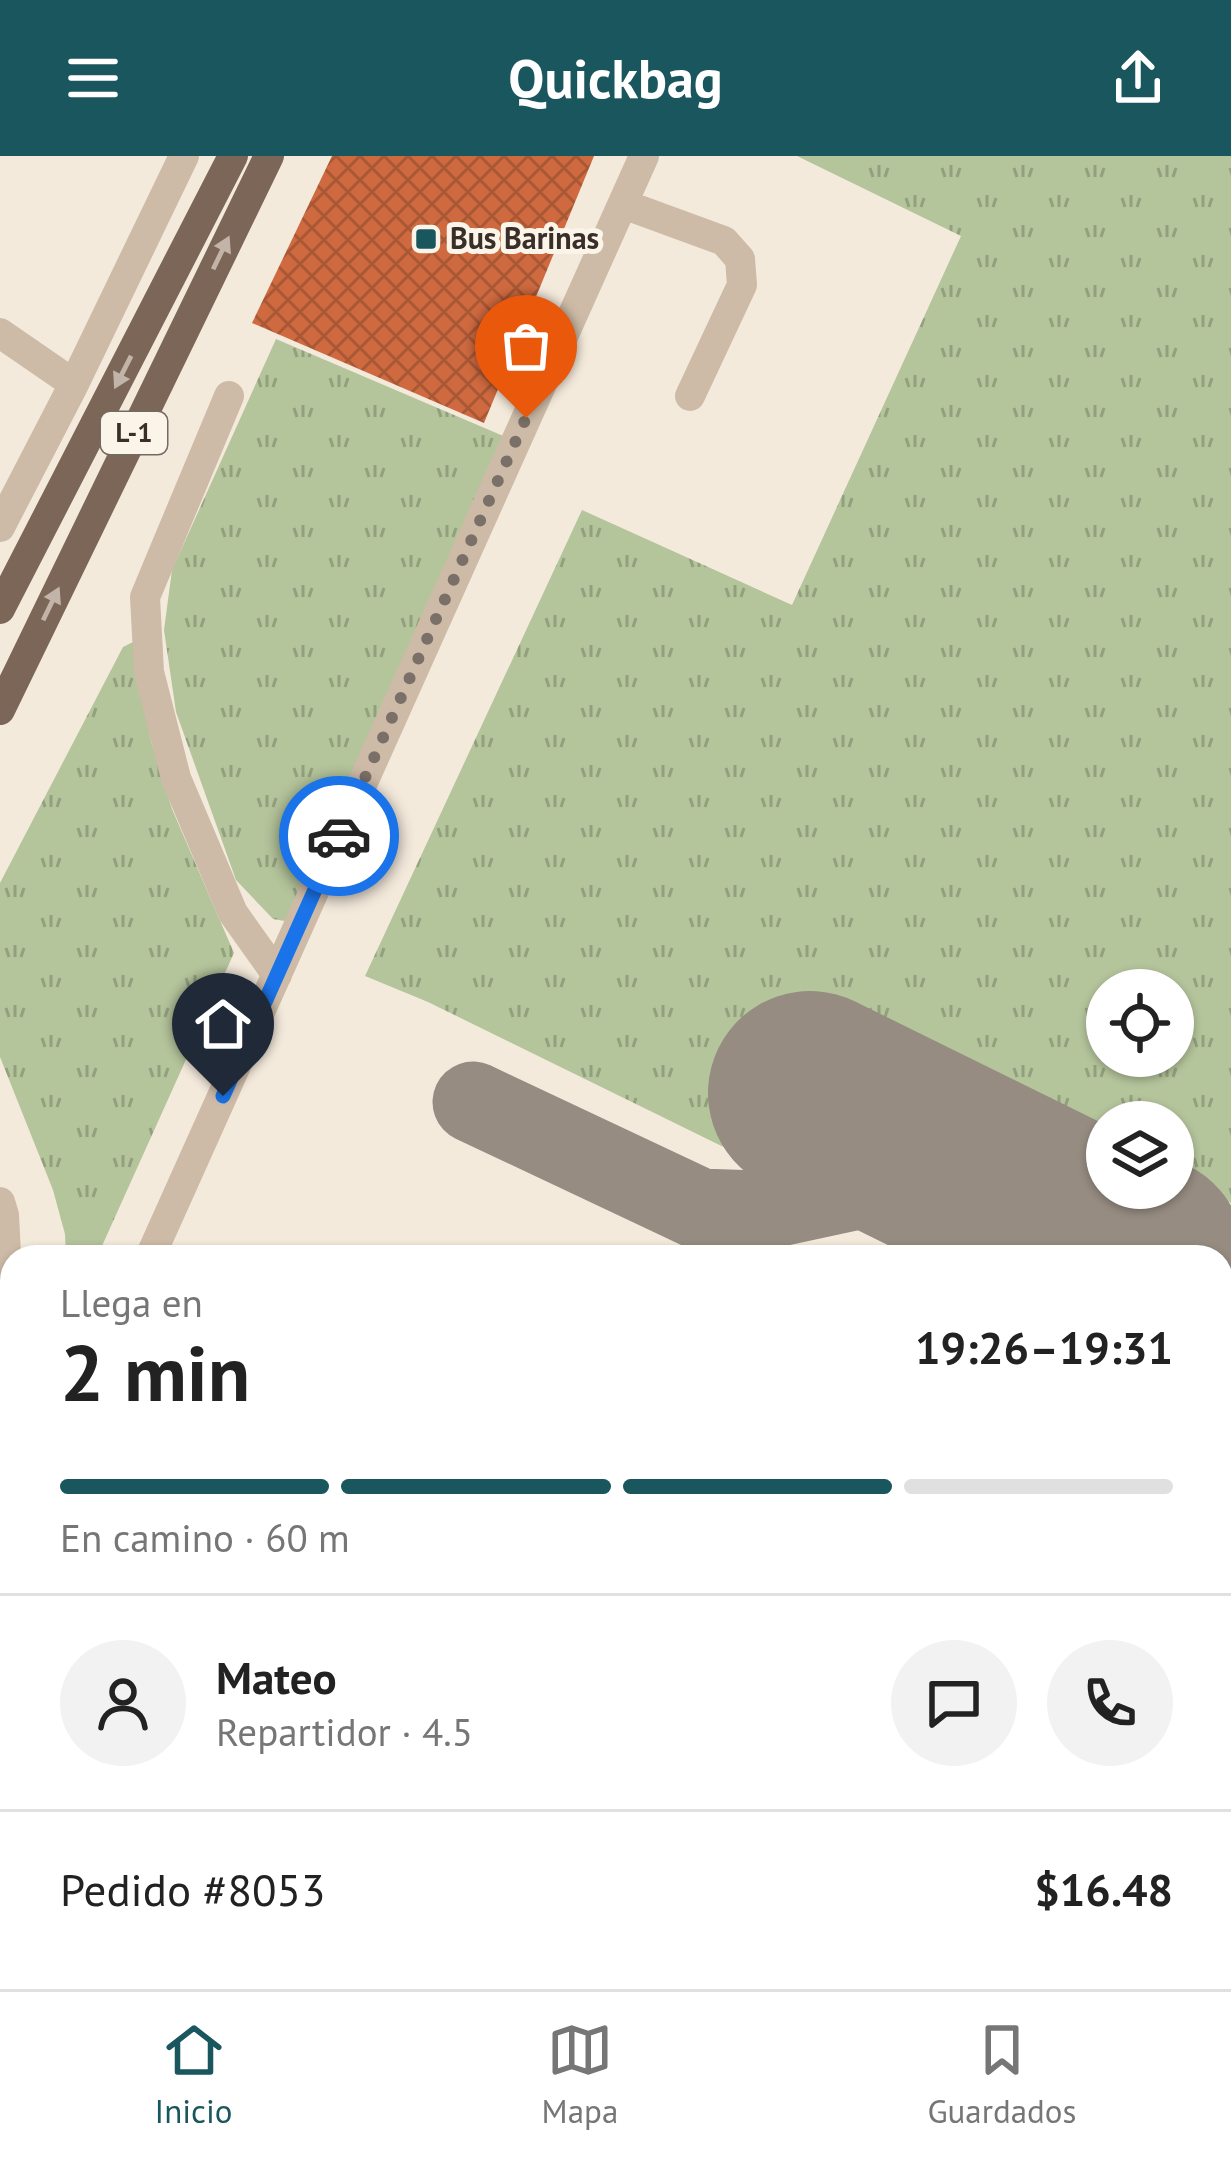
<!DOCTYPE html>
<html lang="es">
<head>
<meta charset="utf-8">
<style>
	:root { --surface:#fff; --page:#f2f2f2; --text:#222; --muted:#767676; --line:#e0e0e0; --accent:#1a565e }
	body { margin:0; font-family:"PT Sans",sans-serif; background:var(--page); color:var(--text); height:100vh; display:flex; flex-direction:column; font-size:45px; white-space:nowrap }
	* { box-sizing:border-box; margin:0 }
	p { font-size:39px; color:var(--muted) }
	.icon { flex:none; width:66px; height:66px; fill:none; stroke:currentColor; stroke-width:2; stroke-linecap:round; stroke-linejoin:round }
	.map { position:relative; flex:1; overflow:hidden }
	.sheet { position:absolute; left:0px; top:1089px; width:1233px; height:744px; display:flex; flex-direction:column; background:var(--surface); border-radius:36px 36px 0 0; box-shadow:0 3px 9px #0004 }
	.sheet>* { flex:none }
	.tools { position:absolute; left:1086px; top:813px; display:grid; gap:24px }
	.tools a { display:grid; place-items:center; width:108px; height:108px; border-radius:50%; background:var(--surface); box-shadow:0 3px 9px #0004; font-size:60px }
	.pin { position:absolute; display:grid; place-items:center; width:102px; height:102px; color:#fff; margin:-123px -51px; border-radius:50% 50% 50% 0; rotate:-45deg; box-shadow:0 0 12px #0007 }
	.pin .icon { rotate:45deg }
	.courier { position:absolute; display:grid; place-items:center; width:120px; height:120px; margin:-60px; border:9px solid #1a73e8; border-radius:50%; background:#fff; color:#222; box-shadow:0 3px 15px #0007 }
	.headline em { font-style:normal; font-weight:600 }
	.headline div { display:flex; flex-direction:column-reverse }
	.headline { display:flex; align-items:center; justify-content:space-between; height:204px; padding:0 60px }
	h1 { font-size:78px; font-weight:600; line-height:90px }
	.bar { display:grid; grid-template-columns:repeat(4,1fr); gap:18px 12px; align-content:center; height:144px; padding:0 60px }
	.bar i { height:15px; border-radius:9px; background:var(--line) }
	.bar .current { background:var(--accent) }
	.bar p { grid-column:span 4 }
	.line { display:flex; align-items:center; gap:30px; padding:0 60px; border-top:3px solid var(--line) }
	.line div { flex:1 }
	.round { display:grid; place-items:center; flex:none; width:126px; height:126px; border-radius:63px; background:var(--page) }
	header { display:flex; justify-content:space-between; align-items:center; height:156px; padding:0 60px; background:var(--accent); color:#fff; font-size:54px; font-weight:600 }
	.tabs { display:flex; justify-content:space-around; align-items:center; height:168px; border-top:3px solid var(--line); background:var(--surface); font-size:33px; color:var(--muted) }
	.tabs a { display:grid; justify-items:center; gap:6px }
	.tabs .current { color:var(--accent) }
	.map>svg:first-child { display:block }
</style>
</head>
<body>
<header><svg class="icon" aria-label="menu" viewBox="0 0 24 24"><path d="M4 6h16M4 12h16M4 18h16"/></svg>Quickbag<svg class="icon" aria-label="share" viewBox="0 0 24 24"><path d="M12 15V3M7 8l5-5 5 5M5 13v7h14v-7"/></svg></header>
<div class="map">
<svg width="1231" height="1833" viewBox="0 0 1231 1833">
	<defs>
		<pattern id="grass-tufts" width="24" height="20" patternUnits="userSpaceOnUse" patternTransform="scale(3)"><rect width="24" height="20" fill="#b4c49b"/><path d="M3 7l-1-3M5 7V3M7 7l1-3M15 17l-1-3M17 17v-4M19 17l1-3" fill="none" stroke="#93a07e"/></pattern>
		<pattern id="building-cross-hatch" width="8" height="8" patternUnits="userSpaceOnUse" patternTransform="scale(3)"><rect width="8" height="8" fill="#cf6a40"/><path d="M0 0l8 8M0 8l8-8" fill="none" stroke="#a95836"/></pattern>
	</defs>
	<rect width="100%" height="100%" fill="#f4eadc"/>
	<!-- grass -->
	<path fill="url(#grass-tufts)" fill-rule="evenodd" d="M797,0h434v1047l-58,-29v-52h-66v20l-276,-134 -83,151 -320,-157 -63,-26 217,-466 210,95 169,-369zM1173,834v66h-66v-66z
		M276,183l232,99 -212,485 -23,-4 -37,-39 -60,-168 -12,-82 8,-60z
		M133,486l18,99 21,68 62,144 -137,304h-31l-1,-23 -12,-44 -53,-133v-174l123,-236z
		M1221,1243l10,6v584h-126l5,-12h111z"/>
	<!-- shadow -->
	<path fill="#0003" d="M496,1821h216l-1,12h-216z"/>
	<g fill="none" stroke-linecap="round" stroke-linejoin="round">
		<!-- taxiway -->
		<path stroke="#968c82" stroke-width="81" d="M473,946l227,107 56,2 204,-44
			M946,1101c18,-30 59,-46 94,-41 23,3 45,14 66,22"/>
		<!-- runway -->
		<path stroke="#968c82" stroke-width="204" d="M810,937l333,164"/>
	</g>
	<!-- building -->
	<path fill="url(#building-cross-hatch)" d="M332,0h262l-110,267 -232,-100z
		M493,1821h142l63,6v6h-206z
		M757,1821h73l-6,12h-43z
		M881,1821h37l-6,12h-6z"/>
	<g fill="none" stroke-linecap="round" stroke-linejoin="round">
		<!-- minor -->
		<path stroke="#cdbba7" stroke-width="30" d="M623,48l101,37 16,18 2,26 -52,111
			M0,177l74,51
			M229,240l-84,201 4,75 27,106 57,135 44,62
			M0,371l74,-143 110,-228
			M0,1046l4,13 5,98 -9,180 12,68
			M150,1101l494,-1101
			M0,1624l12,37
			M83,1821l6,12
			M158,1821l6,12
			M308,1821l26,4
			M52,1833l2,-12
			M361,1833l11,-12
			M1027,1833l5,-12"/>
		<!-- major -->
		<path stroke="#7c6658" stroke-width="30" d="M0,453l233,-453
			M0,554l269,-554"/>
	</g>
	<!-- one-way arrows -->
	<defs><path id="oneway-solid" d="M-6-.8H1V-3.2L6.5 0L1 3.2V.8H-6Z" transform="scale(3)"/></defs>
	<g fill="#c2b4a8">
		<use href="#oneway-solid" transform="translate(221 97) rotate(-64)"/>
		<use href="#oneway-solid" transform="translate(123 216) rotate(117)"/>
		<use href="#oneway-solid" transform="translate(51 448) rotate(-64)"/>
	</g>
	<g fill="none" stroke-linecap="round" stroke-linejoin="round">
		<!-- done -->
		<path stroke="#7a7067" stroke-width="12" stroke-dasharray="0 21.6" d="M339,680l187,-418"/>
		<!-- route -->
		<path stroke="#1a73e8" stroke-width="15" d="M223,940l116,-260"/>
	</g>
	<!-- markers -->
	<rect fill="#1a565e" stroke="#fbf4e9" stroke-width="4.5" x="414" y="71" width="24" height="24" rx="6"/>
	<g text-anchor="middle" stroke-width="10" stroke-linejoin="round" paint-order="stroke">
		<!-- shield labels -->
		<rect fill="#fbf4e9" stroke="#736a62" stroke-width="3" x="101" y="256" width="66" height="42" rx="9"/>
		<g font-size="27" font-weight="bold" fill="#392f28">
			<text x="134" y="286">L-1</text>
		</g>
		<!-- poi labels -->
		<g font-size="30" font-weight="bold" fill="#392f28" stroke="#fbf4e9" text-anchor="start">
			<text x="450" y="93">Bus Barinas</text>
		</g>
	</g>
</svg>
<div class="tools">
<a><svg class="icon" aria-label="locate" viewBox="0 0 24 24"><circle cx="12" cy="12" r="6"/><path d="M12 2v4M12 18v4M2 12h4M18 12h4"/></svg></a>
<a><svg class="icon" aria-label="layers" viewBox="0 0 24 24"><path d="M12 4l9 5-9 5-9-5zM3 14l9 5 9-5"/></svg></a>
</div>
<div class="pin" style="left:526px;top:262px;background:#ea580c"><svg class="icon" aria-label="bag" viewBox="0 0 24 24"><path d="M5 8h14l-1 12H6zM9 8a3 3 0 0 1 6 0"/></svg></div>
<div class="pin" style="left:223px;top:940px;background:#1f2937"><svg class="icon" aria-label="home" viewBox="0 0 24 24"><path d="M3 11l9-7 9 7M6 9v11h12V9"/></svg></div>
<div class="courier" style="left:339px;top:680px"><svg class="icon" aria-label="car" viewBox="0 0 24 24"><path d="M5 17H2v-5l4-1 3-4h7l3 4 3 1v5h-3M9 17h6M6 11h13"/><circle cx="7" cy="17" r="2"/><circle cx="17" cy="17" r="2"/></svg></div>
<section class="sheet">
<div class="headline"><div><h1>2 min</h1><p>Llega en</p></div><em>19:26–19:31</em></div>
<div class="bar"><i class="current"></i><i class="current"></i><i class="current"></i><i></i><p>En camino · 60 m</p></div>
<div class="line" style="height:216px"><a class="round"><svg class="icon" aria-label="person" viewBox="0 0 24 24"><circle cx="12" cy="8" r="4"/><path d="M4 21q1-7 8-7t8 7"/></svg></a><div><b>Mateo</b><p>Repartidor · 4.5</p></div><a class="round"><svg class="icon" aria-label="chat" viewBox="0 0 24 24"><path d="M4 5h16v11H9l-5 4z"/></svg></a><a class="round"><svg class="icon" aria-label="phone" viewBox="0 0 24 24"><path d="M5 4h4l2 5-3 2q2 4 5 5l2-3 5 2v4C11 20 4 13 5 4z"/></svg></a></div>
<div class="line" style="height:156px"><div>Pedido #8053</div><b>$16.48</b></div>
</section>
</div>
<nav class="tabs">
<a class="current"><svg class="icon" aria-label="home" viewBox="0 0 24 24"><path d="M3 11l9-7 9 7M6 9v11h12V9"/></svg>Inicio</a>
<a><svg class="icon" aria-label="map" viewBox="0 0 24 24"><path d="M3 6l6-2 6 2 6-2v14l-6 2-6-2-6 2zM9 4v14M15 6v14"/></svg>Mapa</a>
<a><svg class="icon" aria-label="saved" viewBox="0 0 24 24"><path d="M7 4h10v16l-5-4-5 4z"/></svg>Guardados</a>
</nav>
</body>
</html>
